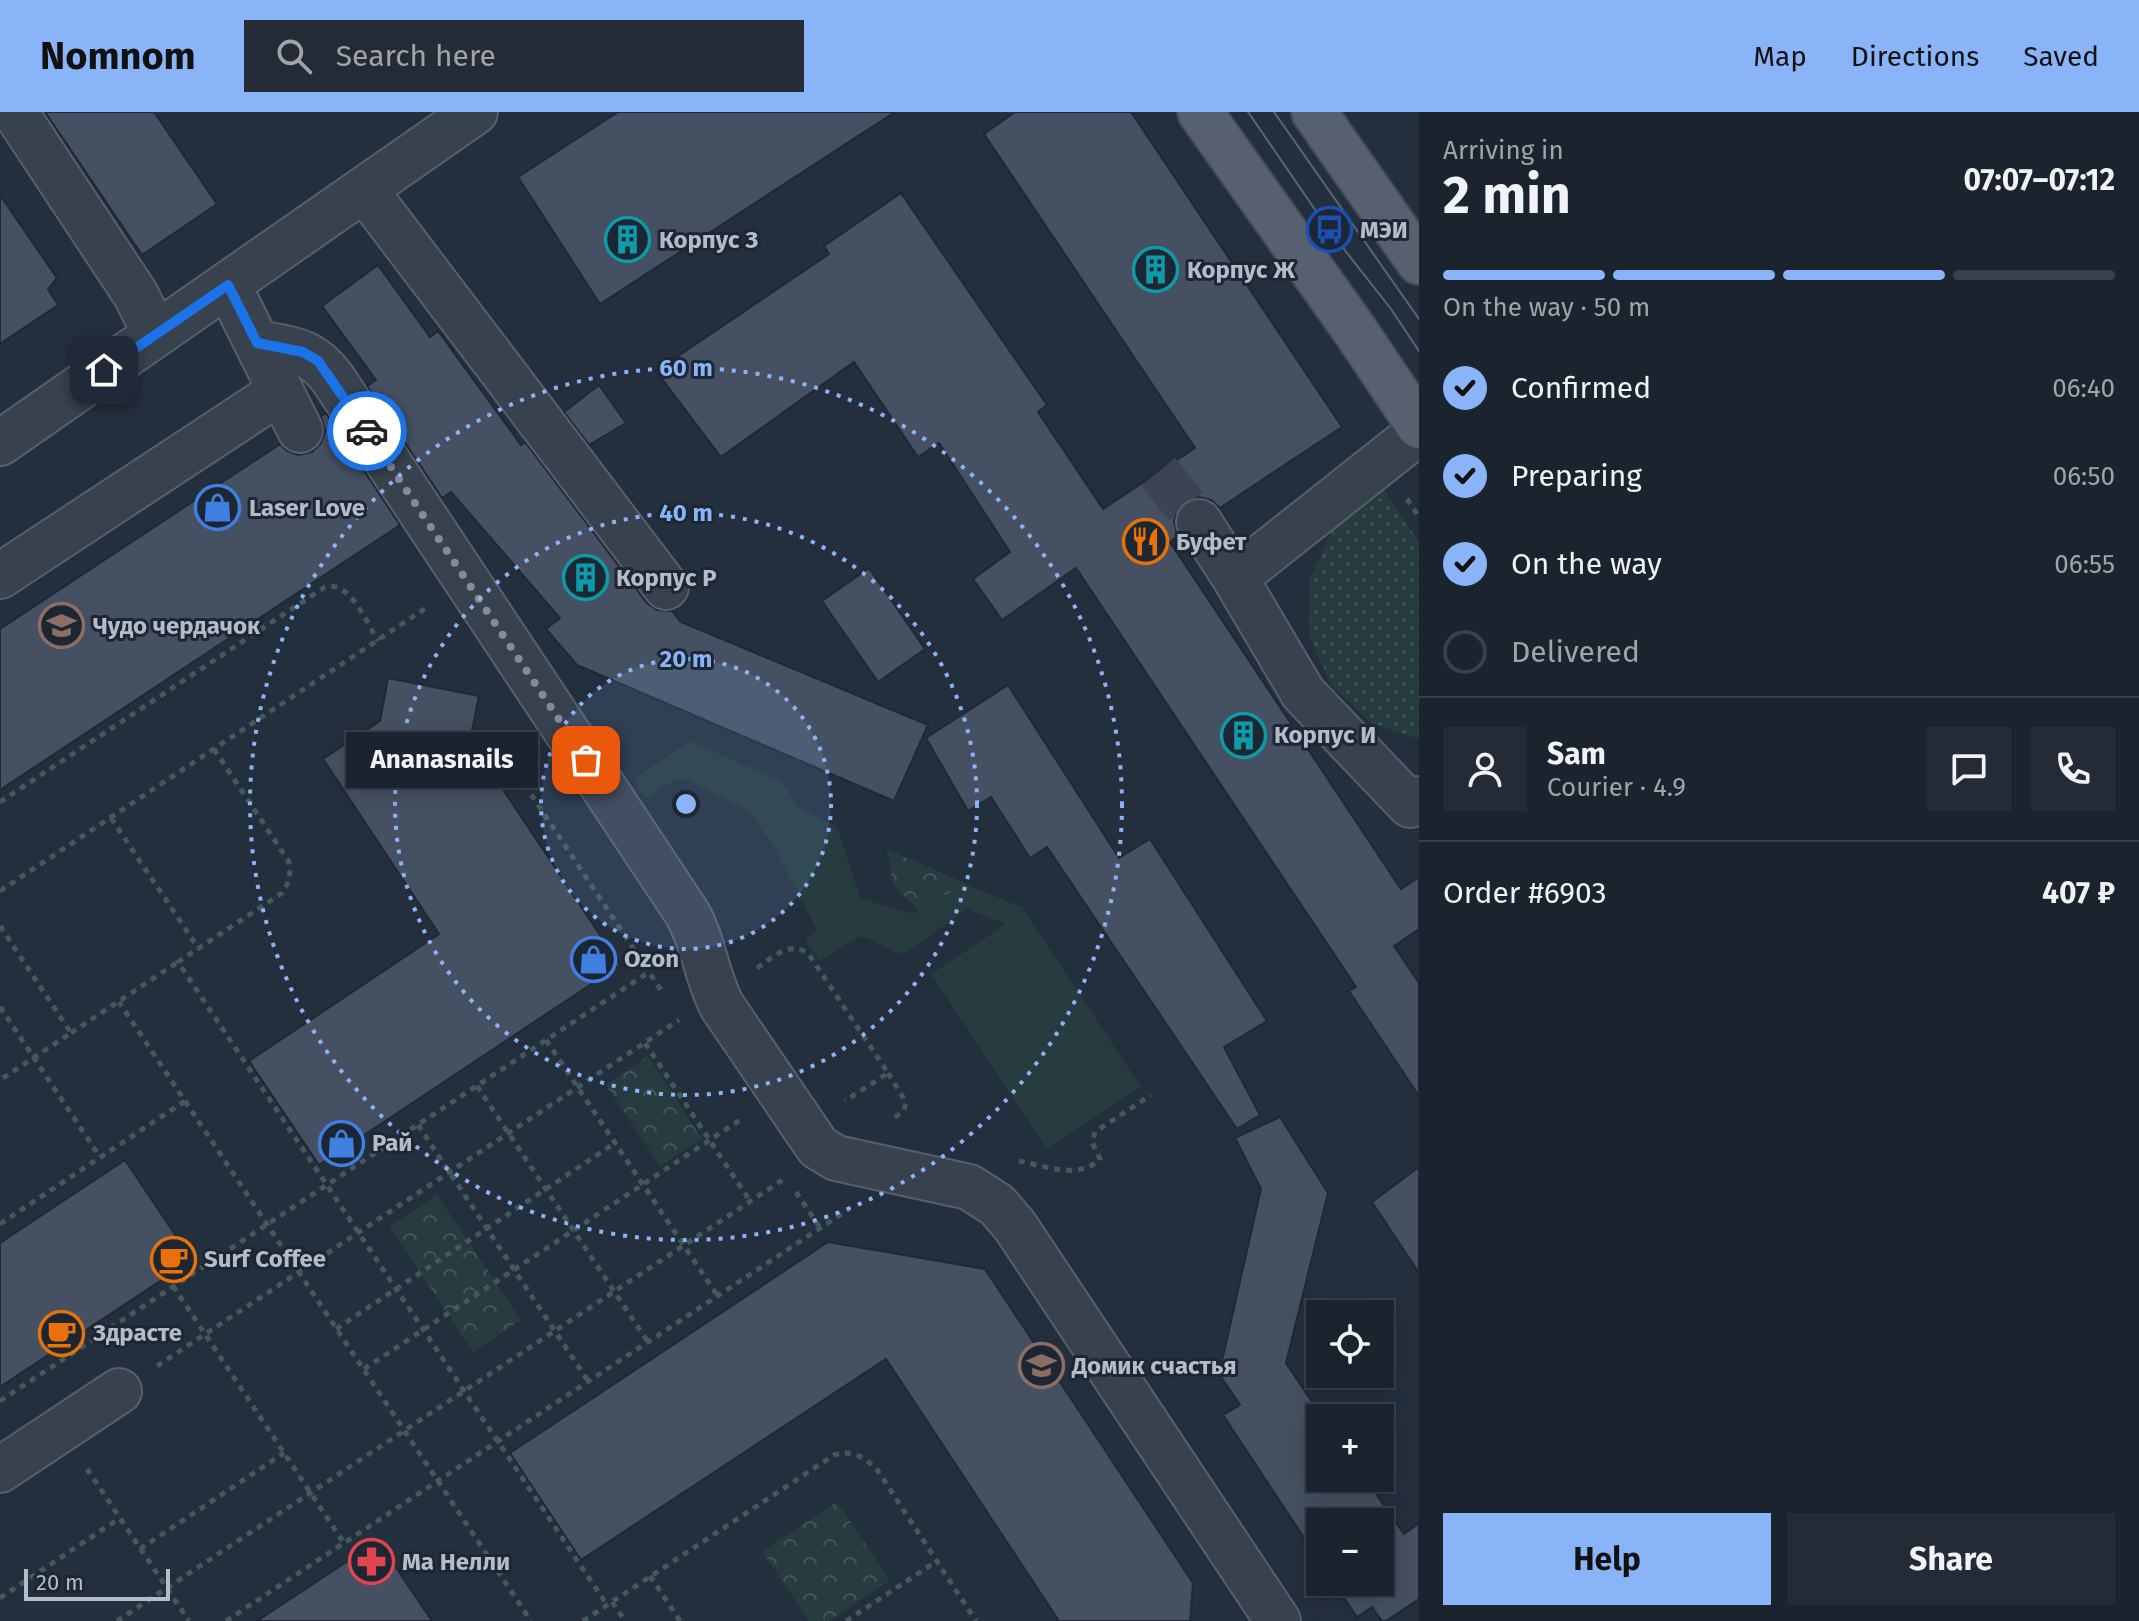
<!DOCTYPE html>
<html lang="en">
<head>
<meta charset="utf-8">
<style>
	:root { --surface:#1b232e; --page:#242b36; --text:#f1f3f6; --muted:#a0a4aa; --line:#39404a; --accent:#8ab4f8 }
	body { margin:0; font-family:"Fira Sans",sans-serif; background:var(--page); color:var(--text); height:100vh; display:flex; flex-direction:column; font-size:30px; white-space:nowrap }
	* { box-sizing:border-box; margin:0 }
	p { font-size:26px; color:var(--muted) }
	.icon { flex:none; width:44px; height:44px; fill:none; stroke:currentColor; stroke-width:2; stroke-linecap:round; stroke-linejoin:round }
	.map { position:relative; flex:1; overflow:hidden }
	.sheet { display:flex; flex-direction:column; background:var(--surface); width:720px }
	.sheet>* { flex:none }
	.controls { position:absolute; left:1306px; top:1188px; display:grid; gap:16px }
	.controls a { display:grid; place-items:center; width:88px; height:88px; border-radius:0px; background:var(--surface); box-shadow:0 4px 20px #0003,0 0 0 2px var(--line); font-size:40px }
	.scale { position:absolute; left:24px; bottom:20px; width:146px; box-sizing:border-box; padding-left:8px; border:4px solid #b4bcc9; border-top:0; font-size:22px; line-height:28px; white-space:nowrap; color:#b4bcc9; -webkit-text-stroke:6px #1d2633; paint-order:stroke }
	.pin { position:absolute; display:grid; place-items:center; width:68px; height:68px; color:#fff; margin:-34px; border-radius:16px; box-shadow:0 4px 12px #0006 }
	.courier { position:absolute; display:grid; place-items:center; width:80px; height:80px; margin:-40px; border:6px solid #1a73e8; border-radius:50%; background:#fff; color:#222; box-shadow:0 2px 10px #0007 }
	.bubble { position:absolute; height:56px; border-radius:0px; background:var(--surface); box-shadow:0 4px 20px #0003,0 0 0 2px var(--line); font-size:26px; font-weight:700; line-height:56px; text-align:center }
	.headline em { font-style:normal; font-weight:700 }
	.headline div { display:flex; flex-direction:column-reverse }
	.headline { display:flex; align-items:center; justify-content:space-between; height:136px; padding:0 24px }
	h1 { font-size:52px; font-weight:700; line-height:60px }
	.bar { display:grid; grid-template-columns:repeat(4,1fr); gap:12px 8px; align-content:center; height:96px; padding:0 24px }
	.bar i { height:10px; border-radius:6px; background:var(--line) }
	.bar .selected { background:var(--accent) }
	.bar p { grid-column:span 4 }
	.line { display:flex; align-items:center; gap:20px; padding:0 24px; border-top:2px solid var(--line) }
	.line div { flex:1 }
	.round { display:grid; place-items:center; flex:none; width:84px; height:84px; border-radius:0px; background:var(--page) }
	ol { padding:0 24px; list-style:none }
	li { display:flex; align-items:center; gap:24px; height:88px }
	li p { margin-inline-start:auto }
	li .icon { padding:8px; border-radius:50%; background:var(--accent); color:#111; stroke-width:4 }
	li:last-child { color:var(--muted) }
	li i { width:44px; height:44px; border:4px solid var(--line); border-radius:50% }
	.action { display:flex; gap:16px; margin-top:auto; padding:16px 24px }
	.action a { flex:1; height:92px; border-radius:0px; background:var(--accent); color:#111; font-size:32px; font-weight:700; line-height:92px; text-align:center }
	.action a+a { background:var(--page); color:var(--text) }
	header { display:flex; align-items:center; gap:48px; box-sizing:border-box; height:112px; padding:0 40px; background:var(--accent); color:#111 }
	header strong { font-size:38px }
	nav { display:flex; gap:44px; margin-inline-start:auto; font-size:28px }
	.search { width:560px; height:72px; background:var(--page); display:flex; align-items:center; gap:20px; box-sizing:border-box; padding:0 28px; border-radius:0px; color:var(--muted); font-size:30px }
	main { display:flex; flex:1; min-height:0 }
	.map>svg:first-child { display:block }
</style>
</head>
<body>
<header>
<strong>Nomnom</strong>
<div class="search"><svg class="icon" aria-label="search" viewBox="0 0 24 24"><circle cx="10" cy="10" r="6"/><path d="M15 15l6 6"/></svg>Search here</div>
<nav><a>Map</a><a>Directions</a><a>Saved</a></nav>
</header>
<main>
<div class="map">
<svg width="1419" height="1509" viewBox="0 0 1419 1509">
	<defs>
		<pattern id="grass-dots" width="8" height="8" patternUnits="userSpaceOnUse" patternTransform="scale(2)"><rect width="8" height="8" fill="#263c3f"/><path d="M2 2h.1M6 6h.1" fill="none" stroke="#435659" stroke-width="1.8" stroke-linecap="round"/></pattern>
		<pattern id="forest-crowns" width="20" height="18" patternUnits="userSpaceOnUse" patternTransform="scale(2)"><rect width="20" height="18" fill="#263c3f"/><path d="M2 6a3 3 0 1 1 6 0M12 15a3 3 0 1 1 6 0" fill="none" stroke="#435659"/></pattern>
	</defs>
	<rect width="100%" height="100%" fill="#242f3e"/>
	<!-- grass -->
	<path fill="url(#grass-dots)" d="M1383,376l36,54v197l-48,-16 -40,-38 -22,-51 1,-54 23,-51z"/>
	<!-- forest -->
	<path fill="url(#forest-crowns)" d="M887,737l83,36 -9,1 -42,25 -26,-27z
		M648,944l54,83 -42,27 -54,-81z
		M437,1083l84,125 -48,32 -84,-126z
		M837,1390l53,78 -61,41h-20l-47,-70z"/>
	<!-- pitch -->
	<path fill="#263c3f" d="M690,629l92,41 17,26 38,19 23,71 53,16 51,-30 60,24 -2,5 3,-1 116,175 -94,62 -116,-175 75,-50 -39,-15 -62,44h-7l-33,-16h-6l-39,23 -15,-19 12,-11 -42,-81 -25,-37 -65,-33 -10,1 -29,18 -13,-19z"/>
	<!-- building -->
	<path fill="#455162" stroke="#1f2835" stroke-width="2" d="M45,0h109l63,92 -75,51z
		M618,0h277l-295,192 -82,-127z
		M1015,0h116l211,315 -122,81 -9,-8 -12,-3 -14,4 -8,9 -3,12 4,14 -8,6 231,347 18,-12v52l-25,17 25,37v113l-70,-105 7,-4 -280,-419 -74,52 -29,-41 37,-27 -71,-109 -21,14 -64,-95 -133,95 -65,-86 173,-117 -5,-8 77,-53 146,212 -9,7 65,97 92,-61 -211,-314z
		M0,83l57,83 -9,11 10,16 -58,39z
		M378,153l52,72 8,-6 83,114 4,-3 122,161 10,7 15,1 9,11 247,103 -34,76 -317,-136 -31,-36 14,-11 -109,-126 -9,6 -75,-112 9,-6 -54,-74z
		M599,273l27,38 -37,22 -25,-33z
		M326,301l74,112 -400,265v-161l280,-185 7,7 11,4 14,-3 9,-9 4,-12 -4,-15z
		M869,456l56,81 -47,33 -56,-81z
		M388,566l91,18 -9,44 150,225 -301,200 -70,-104 190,-127 -116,-175 57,-38z
		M1008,573l111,173 31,-19 117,182 -43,26 36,68 -23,14 -190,-282 -17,11 -39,-61 -23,14 -42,-73z
		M1280,1005l48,76 -42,170 37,55h-3v60h45l39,56 15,-11v76l-33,22h-4l-10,-14 -15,10 -24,-35h47v-60h-60v40l-97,-147 17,-10 -21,-31 42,-185 -26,-51z
		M125,1048l67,100 -192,127v-144z
		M1419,1055v106l-47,-71z
		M828,1130l157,27 208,314 -3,38h-131l-173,-262 -305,201 -71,-107z
		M378,1429l54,80h-175z"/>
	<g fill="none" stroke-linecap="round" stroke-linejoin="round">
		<!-- minor-tunnel -->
		<path stroke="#3a4453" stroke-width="44" stroke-dasharray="44 22" stroke-linecap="butt" d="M1158,360l41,50"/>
		<defs>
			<path id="minor" d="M15,0l121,183 19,39
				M364,77l302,398
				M228,173l72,145
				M257,231c34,6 54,6 76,36l354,534c17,29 19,63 35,93l96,141 18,11 133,29 28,18 18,21 263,395
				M1419,320l-184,146 68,115 107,112 9,-6
				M0,331l475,-331
				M1199,410l36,56
				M0,464l281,-185
				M0,1358l119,-79"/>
			<path id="major" d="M1200,0l156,220 63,94
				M1314,0l105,150"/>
		</defs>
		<!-- minor casing -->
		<use href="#minor" stroke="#565f6c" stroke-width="48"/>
		<!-- major casing -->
		<use href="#major" stroke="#414a57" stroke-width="48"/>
		<!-- path -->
		<path stroke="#44595c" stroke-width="5" stroke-dasharray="6 6" stroke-linecap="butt" d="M1407,387l12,18
			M214,637l75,113 1,17 -8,14 -104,69 429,643
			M521,639l-4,17 3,10 143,215
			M0,690l325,-215c25,-7 42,36 53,54
			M111,706l88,131
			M0,779l429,-285
			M0,814l71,107 -71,47
			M757,856c17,-11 31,-27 51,-15l80,120 -43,28
			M0,895l100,150
			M71,921l107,-71
			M546,928l171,255
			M645,931l105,158
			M888,961l18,29 -2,8 -12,10
			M477,974l171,256
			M185,989l346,520
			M418,1013l170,256
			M1019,1049c26,5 60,19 81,-2l-8,-17 3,-10 56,-37
			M796,1080l24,36
			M0,1112l185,-123 -66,-99
			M173,1174l171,257
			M336,1217l279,-186
			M157,1254l522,-346
			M364,1257l379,-251
			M0,1289l649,-429
			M87,1357l102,152
			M140,1437l144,-96
			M650,1464l30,45
			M0,1486l120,-80
			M612,1490l13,19
			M117,1509l667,-442
			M226,1509l623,-412
			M583,1509l251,-166c18,-5 28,1 42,13l100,153
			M846,1509l91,-60"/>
		<!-- minor -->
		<use href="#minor" stroke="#38414e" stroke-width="44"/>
		<!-- major -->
		<use href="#major" stroke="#56606e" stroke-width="44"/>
		<!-- tram -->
		<path stroke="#5a6575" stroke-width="2" d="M1248,0l81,118 62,79 28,42
			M1274,0l145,207"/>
	</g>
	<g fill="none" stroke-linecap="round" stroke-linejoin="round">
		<!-- done -->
		<path stroke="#828b98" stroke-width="8" stroke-dasharray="0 14.4" d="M367,319l219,329"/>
		<!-- route -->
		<path stroke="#1a73e8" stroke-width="10" d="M104,258l124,-85 29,58 46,9 15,9 49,70"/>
	</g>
	<!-- distance rings -->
	<circle cx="686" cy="692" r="145" fill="#8ab4f8" fill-opacity=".12"/>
	<g fill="none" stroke="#8ab4f8" stroke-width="4" stroke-dasharray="4 8">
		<circle cx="686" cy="692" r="145"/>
		<circle cx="686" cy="692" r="291"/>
		<circle cx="686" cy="692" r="436"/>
	</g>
	<!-- icons -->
	<defs>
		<symbol id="bus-ring" viewBox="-11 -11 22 22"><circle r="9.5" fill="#1d2633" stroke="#1a4fb4" stroke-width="1.5"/><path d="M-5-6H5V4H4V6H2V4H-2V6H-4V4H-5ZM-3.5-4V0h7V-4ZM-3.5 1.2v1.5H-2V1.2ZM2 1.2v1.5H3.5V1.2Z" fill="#1a4fb4"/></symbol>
		<symbol id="building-ring" viewBox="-11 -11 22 22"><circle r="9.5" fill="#1d2633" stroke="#0f9aa8" stroke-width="1.5"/><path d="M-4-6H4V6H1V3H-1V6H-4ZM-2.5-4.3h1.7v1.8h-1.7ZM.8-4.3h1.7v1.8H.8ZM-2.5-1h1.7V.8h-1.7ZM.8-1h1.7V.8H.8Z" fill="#0f9aa8"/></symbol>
		<symbol id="shop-ring" viewBox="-11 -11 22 22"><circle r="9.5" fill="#1d2633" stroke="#3f7fe0" stroke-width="1.5"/><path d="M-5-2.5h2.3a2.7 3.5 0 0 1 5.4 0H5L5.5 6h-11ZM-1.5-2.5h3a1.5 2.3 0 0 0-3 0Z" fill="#3f7fe0"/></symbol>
		<symbol id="restaurant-ring" viewBox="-11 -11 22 22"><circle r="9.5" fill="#1d2633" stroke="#e8710a" stroke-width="1.5"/><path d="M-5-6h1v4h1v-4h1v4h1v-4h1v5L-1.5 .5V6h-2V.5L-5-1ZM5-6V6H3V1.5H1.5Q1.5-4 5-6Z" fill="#e8710a"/></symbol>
		<symbol id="school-ring" viewBox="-11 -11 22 22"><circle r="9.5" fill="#1d2633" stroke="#8d6e63" stroke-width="1.5"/><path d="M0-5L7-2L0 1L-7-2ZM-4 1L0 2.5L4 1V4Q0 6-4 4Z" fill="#8d6e63"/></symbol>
		<symbol id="cafe-ring" viewBox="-11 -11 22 22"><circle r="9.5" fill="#1d2633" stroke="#e8710a" stroke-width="1.5"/><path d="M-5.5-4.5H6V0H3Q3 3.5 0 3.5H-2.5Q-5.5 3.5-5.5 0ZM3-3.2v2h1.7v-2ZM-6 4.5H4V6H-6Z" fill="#e8710a"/></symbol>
		<symbol id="pharmacy-ring" viewBox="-11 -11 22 22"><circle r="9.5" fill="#1d2633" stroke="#e0444e" stroke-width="1.5"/><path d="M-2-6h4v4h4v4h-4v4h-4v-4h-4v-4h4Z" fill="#e0444e"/></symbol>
	</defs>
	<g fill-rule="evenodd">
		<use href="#bus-ring" x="1304" y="92" width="51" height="51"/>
		<use href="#building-ring" x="602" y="102" width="51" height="51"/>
		<use href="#building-ring" x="1130" y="132" width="51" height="51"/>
		<use href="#shop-ring" x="192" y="370" width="51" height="51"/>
		<use href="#restaurant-ring" x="1120" y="404" width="51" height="51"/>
		<use href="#building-ring" x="560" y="440" width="51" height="51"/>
		<use href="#school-ring" x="36" y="488" width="51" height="51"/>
		<use href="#building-ring" x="1218" y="598" width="51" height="51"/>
		<use href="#shop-ring" x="568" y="822" width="51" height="51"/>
		<use href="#shop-ring" x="316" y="1006" width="51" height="51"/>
		<use href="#cafe-ring" x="148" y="1122" width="51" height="51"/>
		<use href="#cafe-ring" x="36" y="1196" width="51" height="51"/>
		<use href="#school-ring" x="1016" y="1228" width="51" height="51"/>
		<use href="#pharmacy-ring" x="346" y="1424" width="51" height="51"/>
	</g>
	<g text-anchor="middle" stroke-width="6" stroke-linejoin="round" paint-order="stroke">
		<!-- poi labels -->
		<g font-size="24" font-weight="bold" fill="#b4bcc9" stroke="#1d2633" text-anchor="start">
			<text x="1360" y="126">МЭИ</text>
			<text x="659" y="136">Корпус З</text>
			<text x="1187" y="166">Корпус Ж</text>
			<text x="249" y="404">Laser Love</text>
			<text x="1176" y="438">Буфет</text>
			<text x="616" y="474">Корпус Р</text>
			<text x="93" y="522">Чудо чердачок</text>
			<text x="1274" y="631">Корпус И</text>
			<text x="624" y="855">Ozon</text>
			<text x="372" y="1039">Рай</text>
			<text x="204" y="1155">Surf Coffee</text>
			<text x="93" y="1229">Здрасте</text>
			<text x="1072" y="1262">Домик счастья</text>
			<text x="402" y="1458">Ма Нелли</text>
		</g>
	</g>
	<circle cx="686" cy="692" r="12" fill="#8ab4f8" stroke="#1d2633" stroke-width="4"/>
	<g font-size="24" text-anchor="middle" font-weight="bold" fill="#8ab4f8" stroke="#1d2633" stroke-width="6" stroke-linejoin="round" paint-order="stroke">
		<text x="686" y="264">60 m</text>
		<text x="686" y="409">40 m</text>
		<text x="686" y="555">20 m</text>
	</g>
</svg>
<div class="controls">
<a><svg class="icon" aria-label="locate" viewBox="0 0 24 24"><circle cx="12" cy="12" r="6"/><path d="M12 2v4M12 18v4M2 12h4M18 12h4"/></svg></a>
<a>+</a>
<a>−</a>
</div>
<div class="scale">20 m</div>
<div class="pin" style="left:586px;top:648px;background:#ea580c"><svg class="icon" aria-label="bag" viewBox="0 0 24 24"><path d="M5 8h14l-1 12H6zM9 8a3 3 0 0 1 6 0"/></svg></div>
<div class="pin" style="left:104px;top:258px;background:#1f2937"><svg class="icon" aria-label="home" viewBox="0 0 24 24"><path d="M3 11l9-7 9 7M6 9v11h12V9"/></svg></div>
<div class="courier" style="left:367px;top:319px"><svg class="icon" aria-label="car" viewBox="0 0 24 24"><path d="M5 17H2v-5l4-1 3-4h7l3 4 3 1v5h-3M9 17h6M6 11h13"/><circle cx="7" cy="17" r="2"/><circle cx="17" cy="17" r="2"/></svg></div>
<div class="bubble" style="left:346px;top:620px;width:192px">Ananasnails</div>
</div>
<section class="sheet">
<div class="headline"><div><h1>2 min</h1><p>Arriving in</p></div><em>07:07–07:12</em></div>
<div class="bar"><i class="selected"></i><i class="selected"></i><i class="selected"></i><i></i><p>On the way · 50 m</p></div>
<ol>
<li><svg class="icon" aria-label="check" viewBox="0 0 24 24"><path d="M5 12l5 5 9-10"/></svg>Confirmed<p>06:40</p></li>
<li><svg class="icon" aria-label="check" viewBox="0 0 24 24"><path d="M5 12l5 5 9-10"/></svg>Preparing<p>06:50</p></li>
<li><svg class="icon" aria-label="check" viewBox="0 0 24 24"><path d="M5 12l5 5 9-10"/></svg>On the way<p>06:55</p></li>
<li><i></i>Delivered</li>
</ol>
<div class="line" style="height:144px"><a class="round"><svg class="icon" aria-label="person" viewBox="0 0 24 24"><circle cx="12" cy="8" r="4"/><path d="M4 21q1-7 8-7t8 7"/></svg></a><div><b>Sam</b><p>Courier · 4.9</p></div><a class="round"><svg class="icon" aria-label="chat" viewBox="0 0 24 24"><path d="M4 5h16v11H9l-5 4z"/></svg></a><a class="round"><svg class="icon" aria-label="phone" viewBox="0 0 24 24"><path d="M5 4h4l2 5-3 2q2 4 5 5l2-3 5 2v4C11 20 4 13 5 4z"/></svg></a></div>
<div class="line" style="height:104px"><div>Order #6903</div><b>407 ₽</b></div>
<div class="action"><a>Help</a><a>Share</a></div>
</section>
</main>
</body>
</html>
